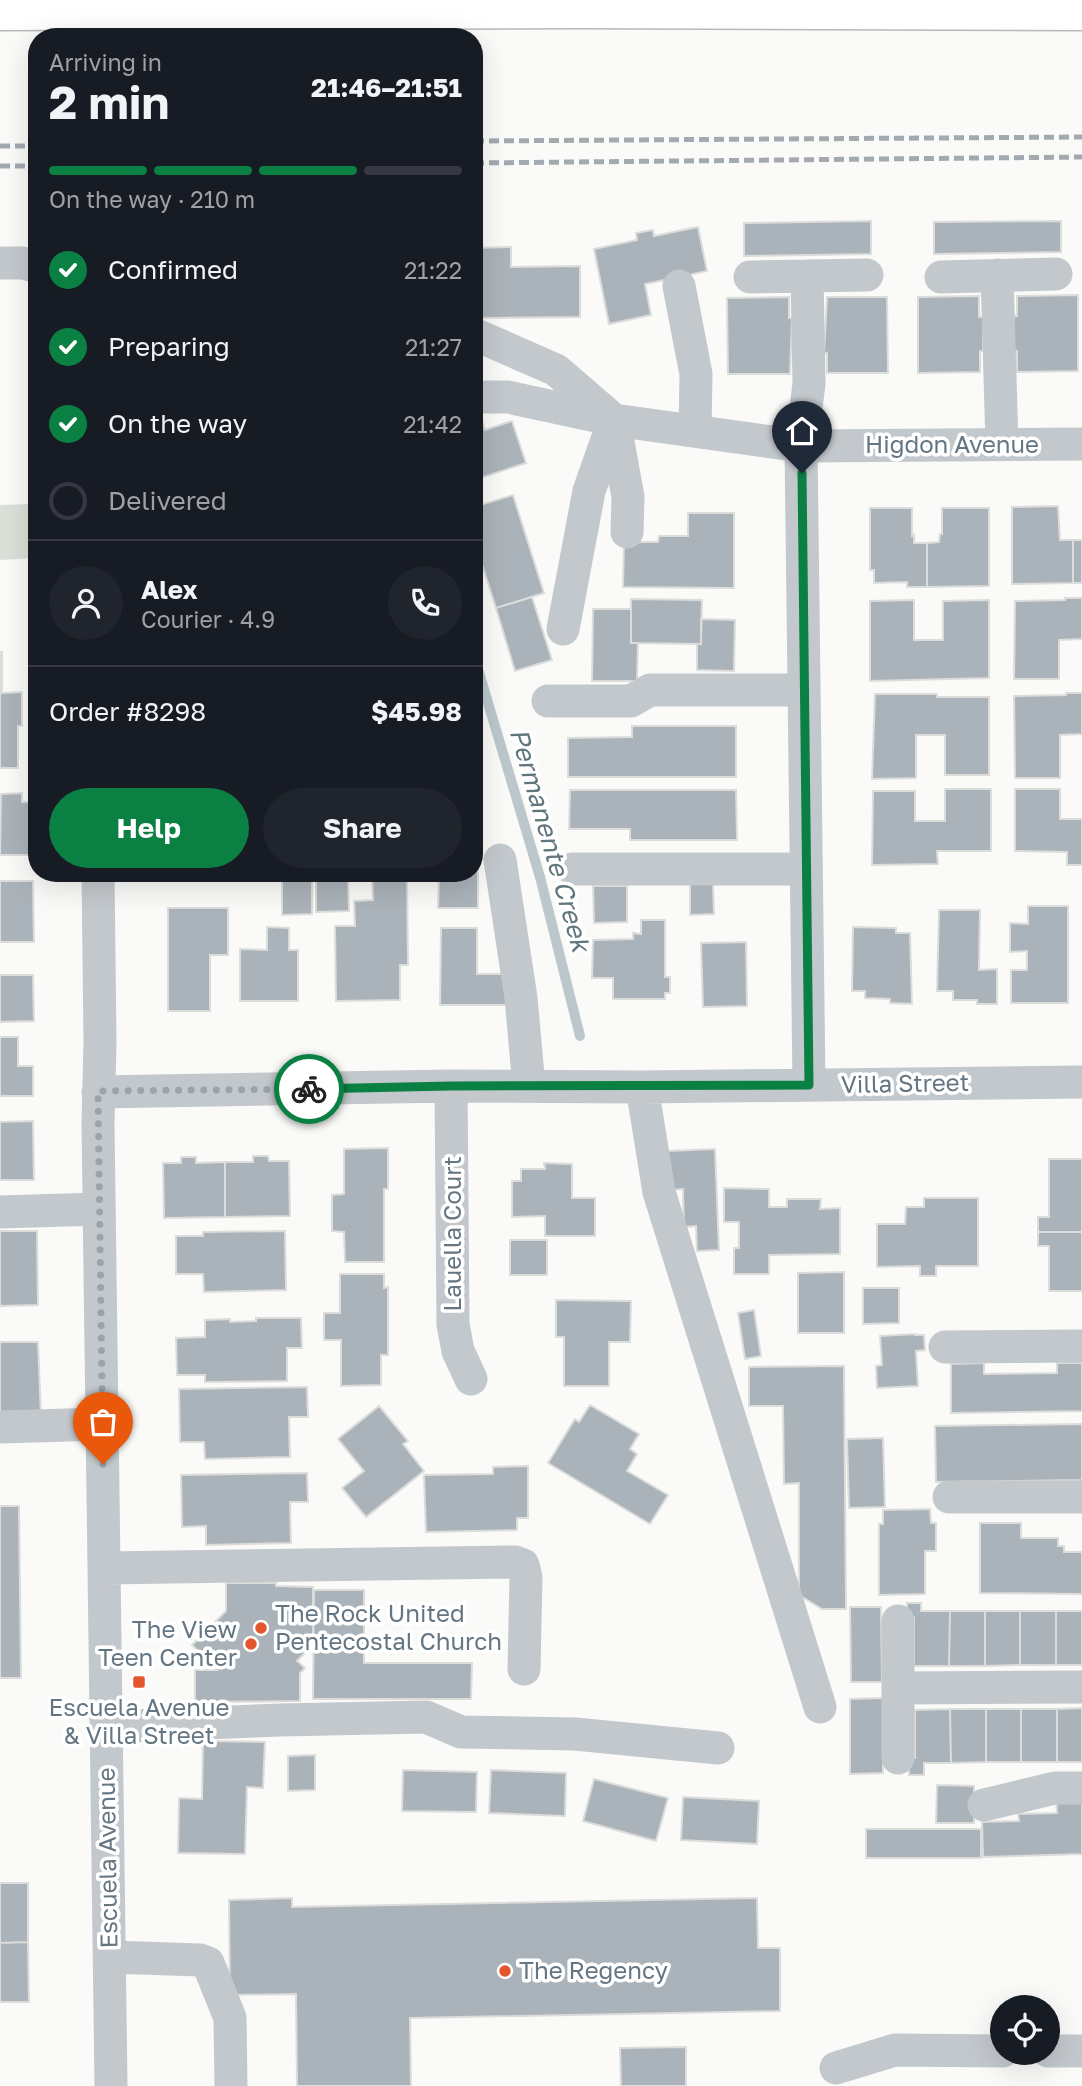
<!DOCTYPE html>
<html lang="en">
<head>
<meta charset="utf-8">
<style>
	:root { --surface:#171b24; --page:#20242c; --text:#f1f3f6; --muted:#9ea1a6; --line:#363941; --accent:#0b8043 }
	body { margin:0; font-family:"Golos Text",sans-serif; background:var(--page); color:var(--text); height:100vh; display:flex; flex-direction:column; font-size:26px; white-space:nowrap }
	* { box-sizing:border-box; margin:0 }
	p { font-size:23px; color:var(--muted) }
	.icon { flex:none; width:38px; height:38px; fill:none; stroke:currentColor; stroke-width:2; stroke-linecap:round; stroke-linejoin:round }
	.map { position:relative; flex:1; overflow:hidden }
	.sheet { position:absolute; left:28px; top:28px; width:455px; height:854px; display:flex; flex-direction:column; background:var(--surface); border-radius:28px; box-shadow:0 7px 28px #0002 }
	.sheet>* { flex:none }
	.buttons { position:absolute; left:990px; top:1995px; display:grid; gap:14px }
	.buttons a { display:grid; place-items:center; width:70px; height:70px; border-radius:50%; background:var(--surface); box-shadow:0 7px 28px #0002; font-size:35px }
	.pin { position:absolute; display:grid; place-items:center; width:60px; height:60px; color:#fff; margin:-72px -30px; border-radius:50% 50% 50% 0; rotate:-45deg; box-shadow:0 0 7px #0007 }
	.pin .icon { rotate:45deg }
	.courier { position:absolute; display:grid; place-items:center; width:70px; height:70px; margin:-35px; border:5px solid #0b8043; border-radius:50%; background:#fff; color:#222; box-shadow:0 2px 9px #0007 }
	.head em { font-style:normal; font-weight:700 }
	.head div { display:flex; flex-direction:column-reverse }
	.head { display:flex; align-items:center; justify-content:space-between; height:119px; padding:0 21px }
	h1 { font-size:46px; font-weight:700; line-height:52px }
	.bar { display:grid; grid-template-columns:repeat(4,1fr); gap:10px 7px; align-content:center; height:84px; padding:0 21px }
	.bar i { height:9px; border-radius:5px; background:var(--line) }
	.bar .selected { background:var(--accent) }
	.bar p { grid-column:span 4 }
	.line { display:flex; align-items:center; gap:18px; padding:0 21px; border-top:2px solid var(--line) }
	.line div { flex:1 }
	.round { display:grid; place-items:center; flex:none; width:74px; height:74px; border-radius:37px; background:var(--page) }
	ol { padding:0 21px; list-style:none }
	li { display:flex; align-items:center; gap:21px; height:77px }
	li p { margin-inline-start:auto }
	li .icon { padding:7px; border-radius:50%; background:var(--accent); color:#fff; stroke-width:4 }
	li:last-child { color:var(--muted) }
	li i { width:38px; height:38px; border:4px solid var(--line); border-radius:50% }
	.button { display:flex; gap:14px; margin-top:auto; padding:14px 21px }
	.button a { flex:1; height:80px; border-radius:42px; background:var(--accent); color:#fff; font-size:28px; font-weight:700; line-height:80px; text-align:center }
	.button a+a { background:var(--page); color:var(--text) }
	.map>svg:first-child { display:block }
</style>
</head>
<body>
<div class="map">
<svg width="1082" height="2086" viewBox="0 0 1082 2086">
	<rect width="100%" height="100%" fill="#fafaf8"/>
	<!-- green -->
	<path fill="#dadfd7" d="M31,486h6v72l-37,2v-55l31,-1z"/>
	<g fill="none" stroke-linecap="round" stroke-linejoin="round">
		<!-- stream -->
		<path stroke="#bbc7cb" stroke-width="10" d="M474,656l66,221 40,159"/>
	</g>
	<!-- building -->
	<path fill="#aab3b9" stroke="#dcdcda" stroke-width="2" d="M871,221v33l-127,2v-33z
		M1061,221v31l-127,2v-32z
		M698,227l9,44 -62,13 6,31 -42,9 -15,-75 43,-9 -1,-7 17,-3 1,6z
		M511,247v20l69,-1v51l-104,1 -1,-70z
		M1078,295v76l-61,1v-21l-3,1v-36h3v-20z
		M979,296v21h4v34h-3v21l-62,1v-76z
		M789,297v21h3l-2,56h-62l-1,-76z
		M827,297h60l1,76h-61v-20l-3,1z
		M474,397l11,33 27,-9 14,42 -52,17z
		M513,495l31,98 -48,15 -22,-69v-32z
		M1058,506l2,34h13v43l-61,1v-77z
		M870,508h42v28l2,-1v8h13v44h-20v-5l-33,1v-13h-4z
		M942,508h47v78l-62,1v-44l12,-1 1,-8h2z
		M688,513h46v75l-111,-1 1,-45h34l1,-6h29z
		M1073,540h9v43h-9z
		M532,597l20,63 -37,11 -19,-63z
		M1065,598h17v41l-23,1v39h-45l1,-78 50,-1z
		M631,599l71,1 -1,44 -70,-1z
		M914,600v40h29v-39l46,-1v78l-119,3v-80z
		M593,609h38v34h7l-1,38h-45z
		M701,619l34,1 -1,51 -37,-1v-26h4z
		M0,652h2v41l20,-1v34h-4v42h-18z
		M1066,693h16v41l-22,1v43h-45l-1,-82 52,-1z
		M875,694h62v3h52v78h-44v-40h-29v43l-44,1z
		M632,726h104v51h-168v-39l64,-1z
		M945,789h46v62h-54l1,13 -66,1 1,-74h42v30h30z
		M1015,789h45v30h22v46h-15v-13l-52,-1z
		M570,790h166l1,50h-107v-11h-61z
		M22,793v9h15v53h-37l1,-61z
		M474,850h4v58h-40l1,-35h35z
		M167,873h51v3h-51z
		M316,873h32l1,38 -33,1z
		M372,873h35l1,92h-8v35l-64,1 -1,-75h20l-1,-25 19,-1z
		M282,880h30v34l-30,1z
		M0,881h33l1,61h-34z
		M690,882h23l1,32 -24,1z
		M593,886h34v36l-33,1z
		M1028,906h40v97h-57v-33h16v-19l-17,1v-29l18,1z
		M168,908h60v47h-18v56h-42z
		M939,910h41l-1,60 18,-1v35h-20v-4h-24v-9h-16z
		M641,920h24v57h5v16h-5v6h-52v-21h-21l1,-38 40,-1v-6l8,1z
		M267,927l22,1v22h9v51h-58v-52l27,1z
		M853,927l43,1v5h14l2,71 -22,-1v-4l-25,-1v-7h-13z
		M441,928h36v46h33v31h-70z
		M746,942l1,64 -44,1 -2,-64z
		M0,975h33l1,46 -34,1z
		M0,1037h18v29h15v30h-33z
		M33,1121l1,59h-34v-58z
		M388,1148v41h-4v73h-39l-1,-30 -12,-1v-36l12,-1v-45z
		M715,1149l4,101 -22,1 -1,-25 -12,1 -1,-38 -15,1 -1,-39z
		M253,1156h15l1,5h20l1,55 -65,1v-55h28z
		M181,1157h15v6l29,-1v55l-61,1 -1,-55h18z
		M1049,1159h33v73h-44v-15h11z
		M544,1163l28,1v34h23v38h-50v-20l-33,1v-36h9v-12h24z
		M724,1188l45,1v18h18v-8h34l-1,10 20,-1v46l-71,1v19h-35v-26h5v-26h-15z
		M924,1198h54v68h-42v10h-16v-10l-43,1v-43h28l1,-17h18z
		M0,1231h37l1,74 -38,1z
		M285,1231l1,59 -82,2 -1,-18h-27v-38h27v-4z
		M1038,1232h44v59h-33v-45h-11z
		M510,1240h37v35h-37z
		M844,1272v61h-46v-60z
		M340,1274h44v14l4,-1v68h-7v30l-40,1v-46h-17v-27h16z
		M863,1288h36v35l-36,1z
		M556,1300l75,1 -1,41h-21v44h-45v-49h-8z
		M754,1310l7,46 -16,3 -7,-46z
		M256,1318h45l1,30h-15v33l-82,1v-7h-28l-1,-37 29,-1v-17l25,-1v3l26,-1z
		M915,1334v1h9l1,15 -9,1 2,35 -41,2 -1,-22 6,-1 -2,-29z
		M0,1342h38l3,75 -41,1z
		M984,1363v11l73,-1v-10h25v48l-131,2v-49z
		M844,1366l2,243h-24l-23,-14v-112l-15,1 -1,-78h-34v-39z
		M307,1387l1,30h-19l1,40 -85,2 -1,-17h-24l-1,-53z
		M590,1405l49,29 -9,15 7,5 -10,17 41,24 -18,29 -102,-61 27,-44 4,3z
		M379,1406l29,35 -5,3 21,27 -58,46 -24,-29 22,-17 -26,-32z
		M1082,1424v56l-146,2 -1,-56z
		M883,1438l2,69 -36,1 -2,-69z
		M528,1466v52h-11v12l-91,2 -2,-57 69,-1v-7z
		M307,1473l1,29h-18l1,41 -85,2v-19l-24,1 -1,-52z
		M0,1506h19l2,172h-21z
		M930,1509l1,14h5v28h-11v43l-46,1v-71h4v-14z
		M980,1523h41v15h37v8h6v6h18v42l-102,-1z
		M226,1583h50v3l37,1v57l-16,17 8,7 -5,5v28l-105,1v-32h22l-25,-25 34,-34z
		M314,1590h50v73h108l-1,36h-158z
		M907,1603h14v8h29l-1,55h-35v-49h-7z
		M850,1607h31l1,75h-31z
		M950,1611h35v55h-36z
		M985,1611h35v54l-35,1z
		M1020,1611h36v54h-36z
		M1056,1611h26v54h-26z
		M883,1698v75l-33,1v-75z
		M1082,1708v54h-25v-53z
		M950,1709l1,54h-27v12h-15v-17h6v-48z
		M950,1709h36v53l-35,1z
		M986,1709h35v53h-35z
		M1021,1709h36v53h-36z
		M203,1741l62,1 -2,46 -16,-1 -2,67 -67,-1 1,-55 23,1z
		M315,1755v35l-27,1v-35z
		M403,1770l74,2 -1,40 -74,-1z
		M491,1770l75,3 -1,43 -76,-3z
		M594,1779l74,19 -12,43 -73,-20z
		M937,1785l37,1v37h-38z
		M1082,1795v59l-99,3 -1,-35 37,-1 -1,-7 39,-1 -1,-17z
		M683,1797l76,4 -2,43 -76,-4z
		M866,1829h115v29h-115z
		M0,1883h28v59l-28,1z
		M292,1898v9l465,-9 1,50h22v63l-370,7 1,68h-114l-1,-92 -66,1 -1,-95z
		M28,1942l1,60h-29v-59z
		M686,2047v39h-65l-1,-38z"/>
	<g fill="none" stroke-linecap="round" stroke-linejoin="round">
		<defs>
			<path id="highway" d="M0,11l580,-2 502,2"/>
		</defs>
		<!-- highway casing -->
		<use href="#highway" stroke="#b4b9bd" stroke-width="41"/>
		<!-- minor -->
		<path stroke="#c3c8cc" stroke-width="33" d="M0,263h23l14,4
			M997,275l5,169
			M807,276l2,108 -8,62 8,639
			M750,277l117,-2
			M941,277l115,-3
			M679,286l17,88 -1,57
			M474,334l82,36 58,50 14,77 -1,35
			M486,397h22l106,23 187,26 281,-2
			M563,629l26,-138 24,-68
			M548,701h83l19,-11h154
			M500,860l21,138 8,88
			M573,869h233
			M98,873l2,170 -2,80 13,963
			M451,1086l2,238 5,27 13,28
			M642,1087l17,105 161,515
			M98,1092l353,-6 191,1 440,-5
			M0,1212l99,-3
			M945,1347l137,-1
			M0,1427l102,-3
			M949,1497h133
			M104,1568l411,-6 8,3 3,12 -2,92
			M898,1621v137
			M898,1688l184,-1
			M106,1727l174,-7 146,-3 35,15 114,2 143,14
			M984,1805l71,-17h27
			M110,1957l90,3 8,3 22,55 1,68
			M1048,2051h34
			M836,2068l59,-18 108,1"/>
		<!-- highway -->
		<use href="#highway" stroke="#fff" stroke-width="38"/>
		<!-- rail -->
		<path stroke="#a2aab0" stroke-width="5" stroke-dasharray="10 5" stroke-linecap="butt" d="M474,141l608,-4
			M0,146h37
			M474,163l608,-6
			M0,166h37"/>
	</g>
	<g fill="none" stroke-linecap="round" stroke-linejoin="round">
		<!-- done -->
		<path stroke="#99a4ac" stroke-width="7" stroke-dasharray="0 12.6" d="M103,1464l-5,-373 211,-2"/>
		<!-- route -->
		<path stroke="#0b8043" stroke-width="9" d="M309,1089l142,-3 358,-1 -7,-612"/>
	</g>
	<!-- markers -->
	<g fill="#e4572e" stroke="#fff" stroke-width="2.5">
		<circle cx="261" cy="1628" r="7"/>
		<circle cx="251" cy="1644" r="7"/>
		<rect x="132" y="1675" width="14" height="14" rx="3.5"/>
		<circle cx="505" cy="1971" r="7"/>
	</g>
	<g text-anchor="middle" stroke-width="7" stroke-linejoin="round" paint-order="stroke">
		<!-- street labels -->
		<g font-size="24" fill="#657683" stroke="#fff">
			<text x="952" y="453">Higdon Avenue</text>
			<text transform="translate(905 1084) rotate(-1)" y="8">Villa Street</text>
			<text transform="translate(453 1234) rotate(-90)" y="8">Lauella Court</text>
			<text transform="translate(108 1858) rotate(-91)" y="8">Escuela Avenue</text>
		</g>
		<!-- poi labels -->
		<g font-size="24" fill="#657683" stroke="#fff" text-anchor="start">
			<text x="275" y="1622">The Rock United<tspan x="275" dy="28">Pentecostal Church</tspan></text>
			<text x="237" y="1638" text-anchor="end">The View<tspan x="237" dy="28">Teen Center</tspan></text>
			<text x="139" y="1716" text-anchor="middle">Escuela Avenue<tspan x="139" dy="28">&amp; Villa Street</tspan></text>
			<text x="519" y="1979">The Regency</text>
		</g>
		<!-- water labels -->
		<g font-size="26" font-style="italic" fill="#60757c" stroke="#fff">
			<text transform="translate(550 840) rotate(74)" y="9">Permanente Creek</text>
		</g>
	</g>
</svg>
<div class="buttons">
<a><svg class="icon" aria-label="locate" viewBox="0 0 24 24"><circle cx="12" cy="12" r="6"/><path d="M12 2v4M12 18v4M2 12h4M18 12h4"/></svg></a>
</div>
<div class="pin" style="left:103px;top:1464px;background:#ea580c"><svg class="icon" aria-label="bag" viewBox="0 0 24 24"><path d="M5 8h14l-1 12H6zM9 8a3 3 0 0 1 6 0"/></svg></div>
<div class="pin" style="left:802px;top:473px;background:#1f2937"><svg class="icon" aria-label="home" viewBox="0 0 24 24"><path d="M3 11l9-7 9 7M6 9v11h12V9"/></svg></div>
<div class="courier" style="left:309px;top:1089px"><svg class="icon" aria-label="bike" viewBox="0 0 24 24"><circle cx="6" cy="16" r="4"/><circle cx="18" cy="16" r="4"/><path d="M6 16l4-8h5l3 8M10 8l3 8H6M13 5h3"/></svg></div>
<section class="sheet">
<div class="head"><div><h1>2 min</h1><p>Arriving in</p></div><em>21:46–21:51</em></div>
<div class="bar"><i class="selected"></i><i class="selected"></i><i class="selected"></i><i></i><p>On the way · 210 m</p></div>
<ol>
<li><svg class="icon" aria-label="check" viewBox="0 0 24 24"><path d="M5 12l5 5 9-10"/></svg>Confirmed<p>21:22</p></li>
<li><svg class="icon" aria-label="check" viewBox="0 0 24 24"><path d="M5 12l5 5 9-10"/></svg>Preparing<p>21:27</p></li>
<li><svg class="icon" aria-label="check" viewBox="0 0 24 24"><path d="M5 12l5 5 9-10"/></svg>On the way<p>21:42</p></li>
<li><i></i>Delivered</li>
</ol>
<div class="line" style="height:126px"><a class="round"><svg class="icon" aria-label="person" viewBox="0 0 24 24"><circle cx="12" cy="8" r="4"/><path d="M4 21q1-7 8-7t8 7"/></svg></a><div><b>Alex</b><p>Courier · 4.9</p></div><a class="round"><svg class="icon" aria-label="phone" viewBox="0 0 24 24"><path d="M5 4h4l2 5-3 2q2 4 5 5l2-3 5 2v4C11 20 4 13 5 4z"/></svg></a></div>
<div class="line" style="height:91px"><div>Order #8298</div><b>$45.98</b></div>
<div class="button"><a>Help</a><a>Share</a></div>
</section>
</div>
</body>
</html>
